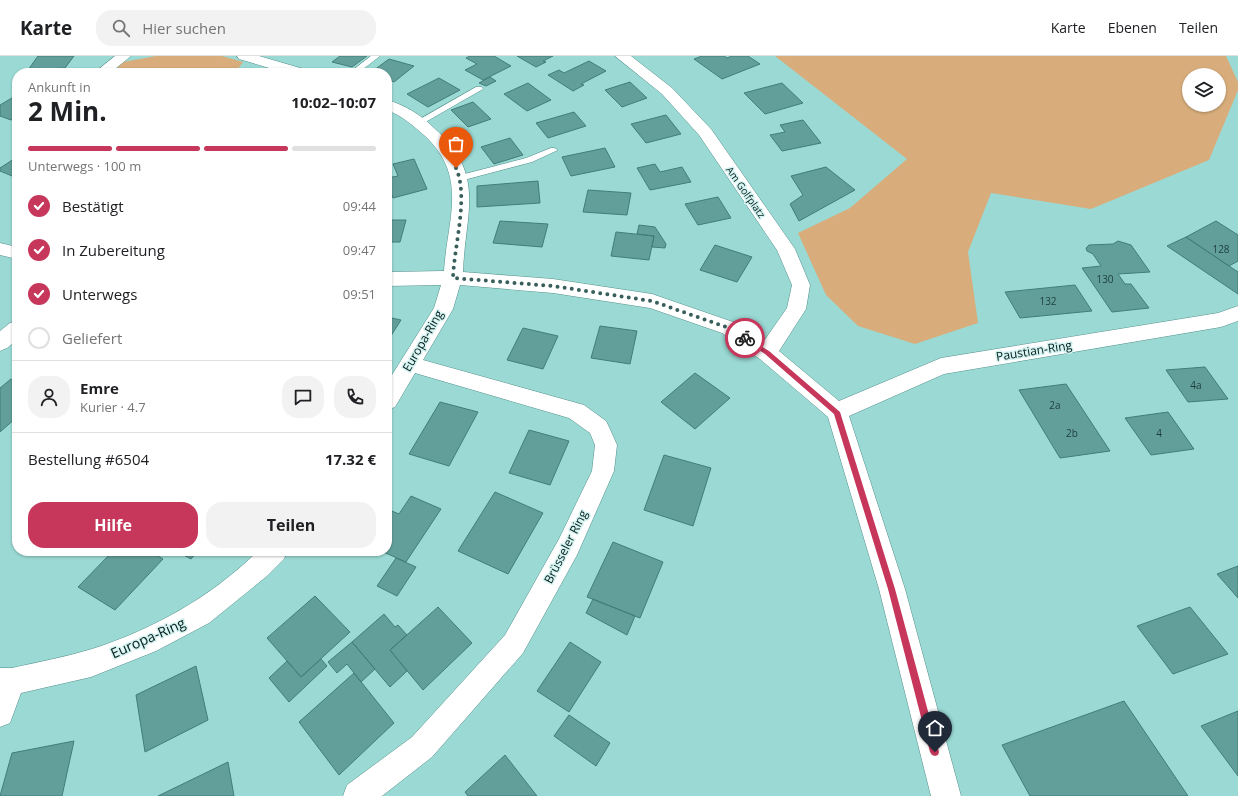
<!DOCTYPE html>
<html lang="de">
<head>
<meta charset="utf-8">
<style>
	:root { --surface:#fff; --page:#f2f2f2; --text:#202124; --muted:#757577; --line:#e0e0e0; --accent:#c6375b }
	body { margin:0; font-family:"Open Sans",sans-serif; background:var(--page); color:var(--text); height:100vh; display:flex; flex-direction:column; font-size:15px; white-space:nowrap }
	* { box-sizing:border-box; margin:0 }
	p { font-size:13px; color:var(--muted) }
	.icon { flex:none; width:22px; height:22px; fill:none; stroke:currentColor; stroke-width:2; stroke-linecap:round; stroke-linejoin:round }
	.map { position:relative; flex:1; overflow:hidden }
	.drawer { position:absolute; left:12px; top:12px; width:380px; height:488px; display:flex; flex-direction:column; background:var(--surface); border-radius:16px; box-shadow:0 1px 3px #0004 }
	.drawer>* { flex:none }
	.tools { position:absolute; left:1182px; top:12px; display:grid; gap:8px }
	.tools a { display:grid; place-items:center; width:44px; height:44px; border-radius:50%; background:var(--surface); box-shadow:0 1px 3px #0004; font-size:20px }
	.pin { position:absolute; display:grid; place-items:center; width:34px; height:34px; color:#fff; margin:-41px -17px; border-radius:50% 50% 50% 0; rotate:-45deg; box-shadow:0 0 4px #0007 }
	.pin .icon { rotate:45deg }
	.courier { position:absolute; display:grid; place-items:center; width:40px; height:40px; margin:-20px; border:3px solid #c6375b; border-radius:50%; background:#fff; color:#222; box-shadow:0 1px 5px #0007 }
	.headline em { font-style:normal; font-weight:700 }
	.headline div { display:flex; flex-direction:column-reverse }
	.headline { display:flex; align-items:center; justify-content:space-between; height:68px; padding:0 16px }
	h1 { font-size:26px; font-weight:700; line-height:30px }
	.bar { display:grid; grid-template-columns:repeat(4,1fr); gap:6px 4px; align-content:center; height:48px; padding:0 16px }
	.bar i { height:5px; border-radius:3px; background:var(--line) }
	.bar .current { background:var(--accent) }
	.bar p { grid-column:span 4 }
	.line { display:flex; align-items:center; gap:10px; padding:0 16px; border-top:1px solid var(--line) }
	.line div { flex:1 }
	.round { display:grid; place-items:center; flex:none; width:42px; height:42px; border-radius:16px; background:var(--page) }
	ol { padding:0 16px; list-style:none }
	li { display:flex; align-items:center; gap:12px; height:44px }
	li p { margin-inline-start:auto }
	li .icon { padding:4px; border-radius:50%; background:var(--accent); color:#fff; stroke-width:4 }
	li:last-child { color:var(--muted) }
	li i { width:22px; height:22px; border:2px solid var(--line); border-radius:50% }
	.button { display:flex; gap:8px; margin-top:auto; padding:8px 16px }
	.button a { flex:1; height:46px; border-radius:16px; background:var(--accent); color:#fff; font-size:16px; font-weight:700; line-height:46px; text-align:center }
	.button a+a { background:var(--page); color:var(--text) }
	header { display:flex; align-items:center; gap:24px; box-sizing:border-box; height:56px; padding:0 20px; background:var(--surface); border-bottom:1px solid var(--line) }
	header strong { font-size:19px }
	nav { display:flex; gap:22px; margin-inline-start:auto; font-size:14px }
	.search { width:280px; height:36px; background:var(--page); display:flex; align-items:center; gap:10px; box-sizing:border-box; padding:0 14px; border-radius:16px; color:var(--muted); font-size:15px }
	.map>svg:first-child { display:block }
</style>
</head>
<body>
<header>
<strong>Karte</strong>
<div class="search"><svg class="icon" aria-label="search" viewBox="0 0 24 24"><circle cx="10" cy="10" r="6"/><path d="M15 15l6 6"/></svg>Hier suchen</div>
<nav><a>Karte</a><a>Ebenen</a><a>Teilen</a></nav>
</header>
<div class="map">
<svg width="1238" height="740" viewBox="0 0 1238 740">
	<rect width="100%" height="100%" fill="#9bd9d4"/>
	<!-- green -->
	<path fill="#d8ad7b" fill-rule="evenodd" d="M156,0h66l21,6 -8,11h-123l11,-11z
		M775,0h451l12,26v8l-29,70 -118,49 -100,-16 -23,59 10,71 -63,21 -57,-18 -32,-31 -28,-62 52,-25 57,-49zM1189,19h30v30h-30z"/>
	<!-- building -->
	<path fill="#629f9b" stroke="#417e7a" d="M38,0h36l-9,12 -37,2z
		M340,0h27l-15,11 -20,-5z
		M470,0h24l17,10 -28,14 -18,-10 12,-6 -11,-6z
		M517,0h36l-10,5 3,1 -10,5z
		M702,0h22l3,2 5,-2h16l12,8 -38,15 -28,-20z
		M389,3l25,7 -20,16 -7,-3v-6h-17z
		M589,5l17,10 -25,13 3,1 -11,6 -25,-16 11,-5 5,3z
		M490,21l6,4 -10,5 -7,-3z
		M439,22l21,12 -32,17 -21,-13z
		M630,26l17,16 -25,9 -17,-17z
		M528,27l23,17 -24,11 -23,-17z
		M782,27l21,20 -38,11 -21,-21z
		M17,39v21l-6,4 -11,-4v-11z
		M473,46l18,17 -23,8 -17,-17z
		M574,56l12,14 -38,12 -12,-15z
		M666,59l15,19 -35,9 -15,-19z
		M803,64l18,23 -39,8 -12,-16 15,-3 -5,-7z
		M510,82l13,17 -29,9 -13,-17z
		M605,92l10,19 -44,9 -9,-19z
		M17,101v21l-17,-7v-3z
		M414,103l13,30 -34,9 -6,-15v-5l11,-2 -5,-12z
		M655,108l5,8 22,-5 9,15 -41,8 -13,-22z
		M826,111l29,23 -56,31 -9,-17 13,-9 -12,-19z
		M538,125l2,22 -63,4v-21z
		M588,134l43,3 -4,22 -44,-3z
		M718,141l13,21 -33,7 -13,-21z
		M387,164h19l-6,22h-13z
		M500,165l48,3 -6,23 -49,-4z
		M1216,165l22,14v26l-9,5 -43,-29z
		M639,169l16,2 11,17 -1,4 -13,-1 2,-11 -17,-2z
		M616,176l38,4 -5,24 -38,-4z
		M1186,181l52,35v22l-71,-48z
		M1118,185l13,4 19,27 -32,2 7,10h6l18,24 -37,4 -30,-44 19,-2 -8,-12 -6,-3 -1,-3 3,-3 24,-1z
		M715,189l37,12 -15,25 -37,-12z
		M1075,229l17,26 -72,7 -15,-26z
		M387,261l14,3 -14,22z
		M600,270l37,5 -7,33 -39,-6z
		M523,272l35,8 -15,33 -36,-9z
		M1205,311l23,32 -40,3 -22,-32z
		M695,317l35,25 -35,31 -34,-27z
		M11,323l6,3v35l-17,15v-44z
		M1066,328l44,67 -50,7 -41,-68z
		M440,346l38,10 -29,54 -40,-12z
		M1168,356l26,37 -43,6 -26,-37z
		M529,374l40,11 -19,44 -41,-12z
		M664,399l47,13 -18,58 -49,-16z
		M495,436l48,21 -35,61 -50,-23z
		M411,440l30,13 -35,53 -25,-11h6v-42l12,5z
		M613,486l50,20 -23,56 -53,-21z
		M113,495h37l13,8 -48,51 -37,-23z
		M176,495h22l-7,8z
		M396,502l20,9 -19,29 -20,-10z
		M1238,510v32l-21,-24z
		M315,540l35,36 -49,45 -34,-39z
		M593,543l42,17 -8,19 -41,-22z
		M438,551l34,36 -49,47 -33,-40z
		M1190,551l38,47 -55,20 -36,-48z
		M384,558l11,13 3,-2 9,10 -17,15 17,21 -17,16 -38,-45z
		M352,586l23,27 -14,13 -14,-18 -10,9 -9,-11z
		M570,586l31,20 -32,50 -32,-21z
		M321,603l6,7 -38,36 -20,-24 18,-17 14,16z
		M196,610l12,54 -63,32 -9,-57z
		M354,617l40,50 -55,52 -40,-53z
		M1124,645l64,95h-158l-28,-51z
		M1238,655v65l-37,-50z
		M569,659l41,28 -14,23 -42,-30z
		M74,685l-12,55h-62l12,-43z
		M505,699l32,41h-69l-3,-4z
		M228,706l6,34h-76z"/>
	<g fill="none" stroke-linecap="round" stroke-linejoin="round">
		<defs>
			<path id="lane" d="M371,0h9l-22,17h-9z
				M476,31h6l1,2 -61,35h-6l-1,-2z
				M551,92h3l4,2 -26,12 -72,19 -4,-3 1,-2 69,-18z"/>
			<path id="street" d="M115,0h16l-21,17h-16z
				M237,0h22l48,14 2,3h-23l-47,-14z
				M615,0h16l41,32 39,41 84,120 15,36 -4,24 -27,42 60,50 102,-43 277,-45 20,-7v15l-17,6 -277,47 -95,42 56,173 56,207h-30l-52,-207 -51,-172 -68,-58 -38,-26 -72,-25 -97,-15 -93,-8 -7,24 -30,51 161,45 22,16 3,6 8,18 -3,26 -37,84 -54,98 -91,104 -50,39h-39l4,-11 65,-48 93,-102 54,-96 33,-68 3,-26 -5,-12 -21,-15 -154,-45 -20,34 -8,3v-27l47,-75 7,-23 -54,1v-14l57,-1c3,-51 25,-94 -19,-135 -11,-10 -24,-21 -38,-26v-10c18,5 34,15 47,28 53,47 31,84 29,144l90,7 99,15 84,29 28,18 23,-33 5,-23 -15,-35 -78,-115 -37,-41z
				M0,187l17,4v12l-17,-4z
				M17,265v19l-10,8 -7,3v-20l10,-8z
				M258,495h29l-3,8 -17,17 -58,47 -53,28 -65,26 -70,16 -11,30 -10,4v-59h12c26,-6 54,-11 80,-19 62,-20 119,-52 166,-98z"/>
		</defs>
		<!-- lane casing -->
		<use href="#lane" stroke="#54908c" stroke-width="1"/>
		<!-- street casing -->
		<use href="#street" stroke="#54908c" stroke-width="1"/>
		<!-- lane -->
		<use href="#lane" fill="#fff" fill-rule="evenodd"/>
		<!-- street -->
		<use href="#street" fill="#fff" fill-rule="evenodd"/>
	</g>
	<!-- route -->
	<path fill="#c6375b" d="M745,280l24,15 71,61 55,177 44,163 -1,3 -3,1 -3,-1 -2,-3 -42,-163 -54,-175 -69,-60 -22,-14 -1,-2z"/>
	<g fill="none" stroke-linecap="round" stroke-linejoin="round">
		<!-- done -->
		<path stroke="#395f5c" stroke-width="4" stroke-dasharray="0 7.2" d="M456,112c13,29 -2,78 -3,110l100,8 99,15 77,27 16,10"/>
	</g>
	<g text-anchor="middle" stroke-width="3" stroke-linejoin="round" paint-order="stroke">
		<!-- far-street labels -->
		<g font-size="10" fill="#041d1c" stroke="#d5f3f0">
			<text transform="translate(746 136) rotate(55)" y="4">Am Golfplatz</text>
		</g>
		<!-- number labels -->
		<g font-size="10" fill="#1c3e3c">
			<text x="1221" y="197">128</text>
			<text x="1105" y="227">130</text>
			<text x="1048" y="249">132</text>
			<text x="1196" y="333">4a</text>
			<text x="1055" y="353">2a</text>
			<text x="1072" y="381">2b</text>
			<text x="1159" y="381">4</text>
		</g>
		<!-- street labels -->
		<g font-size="12" fill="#041d1c" stroke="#d5f3f0">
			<text transform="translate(423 285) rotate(-60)" y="4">Europa-Ring</text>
			<text transform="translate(1034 295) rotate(-9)" y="4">Paustian-Ring</text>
			<text transform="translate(566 491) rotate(-63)" y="4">Brüsseler Ring</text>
		</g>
		<!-- near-street labels -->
		<g font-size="14" fill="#041d1c" stroke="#d5f3f0">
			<text transform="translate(148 582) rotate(-24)" y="5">Europa-Ring</text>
		</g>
	</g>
</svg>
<div class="tools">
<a><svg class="icon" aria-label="layers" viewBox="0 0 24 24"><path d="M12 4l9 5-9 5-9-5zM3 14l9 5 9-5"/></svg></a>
</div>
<div class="pin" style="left:456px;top:112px;background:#ea580c"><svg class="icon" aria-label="bag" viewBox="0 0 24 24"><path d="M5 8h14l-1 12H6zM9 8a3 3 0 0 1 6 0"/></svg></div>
<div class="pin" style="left:935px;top:696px;background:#1f2937"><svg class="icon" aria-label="home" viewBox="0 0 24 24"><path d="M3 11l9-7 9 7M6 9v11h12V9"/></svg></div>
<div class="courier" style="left:745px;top:282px"><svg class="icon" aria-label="bike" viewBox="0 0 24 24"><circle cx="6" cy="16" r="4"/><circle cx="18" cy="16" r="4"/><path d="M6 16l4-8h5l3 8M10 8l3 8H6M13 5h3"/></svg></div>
<section class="drawer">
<div class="headline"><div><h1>2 Min.</h1><p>Ankunft in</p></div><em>10:02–10:07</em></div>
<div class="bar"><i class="current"></i><i class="current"></i><i class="current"></i><i></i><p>Unterwegs · 100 m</p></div>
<ol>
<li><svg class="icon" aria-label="check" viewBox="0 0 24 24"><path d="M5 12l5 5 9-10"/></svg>Bestätigt<p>09:44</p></li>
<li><svg class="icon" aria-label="check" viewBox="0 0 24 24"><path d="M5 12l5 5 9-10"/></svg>In Zubereitung<p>09:47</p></li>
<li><svg class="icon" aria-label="check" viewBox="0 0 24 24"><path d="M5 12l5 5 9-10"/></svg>Unterwegs<p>09:51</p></li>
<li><i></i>Geliefert</li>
</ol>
<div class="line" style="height:72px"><a class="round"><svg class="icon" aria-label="person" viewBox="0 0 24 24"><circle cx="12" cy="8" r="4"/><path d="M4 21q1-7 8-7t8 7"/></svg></a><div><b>Emre</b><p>Kurier · 4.7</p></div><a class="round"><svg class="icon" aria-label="chat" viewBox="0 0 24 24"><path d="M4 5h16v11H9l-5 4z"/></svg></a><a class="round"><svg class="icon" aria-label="phone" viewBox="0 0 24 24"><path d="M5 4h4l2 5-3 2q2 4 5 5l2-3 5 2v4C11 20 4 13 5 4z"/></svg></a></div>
<div class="line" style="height:52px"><div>Bestellung #6504</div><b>17.32 €</b></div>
<div class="button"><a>Hilfe</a><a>Teilen</a></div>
</section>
</div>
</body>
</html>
